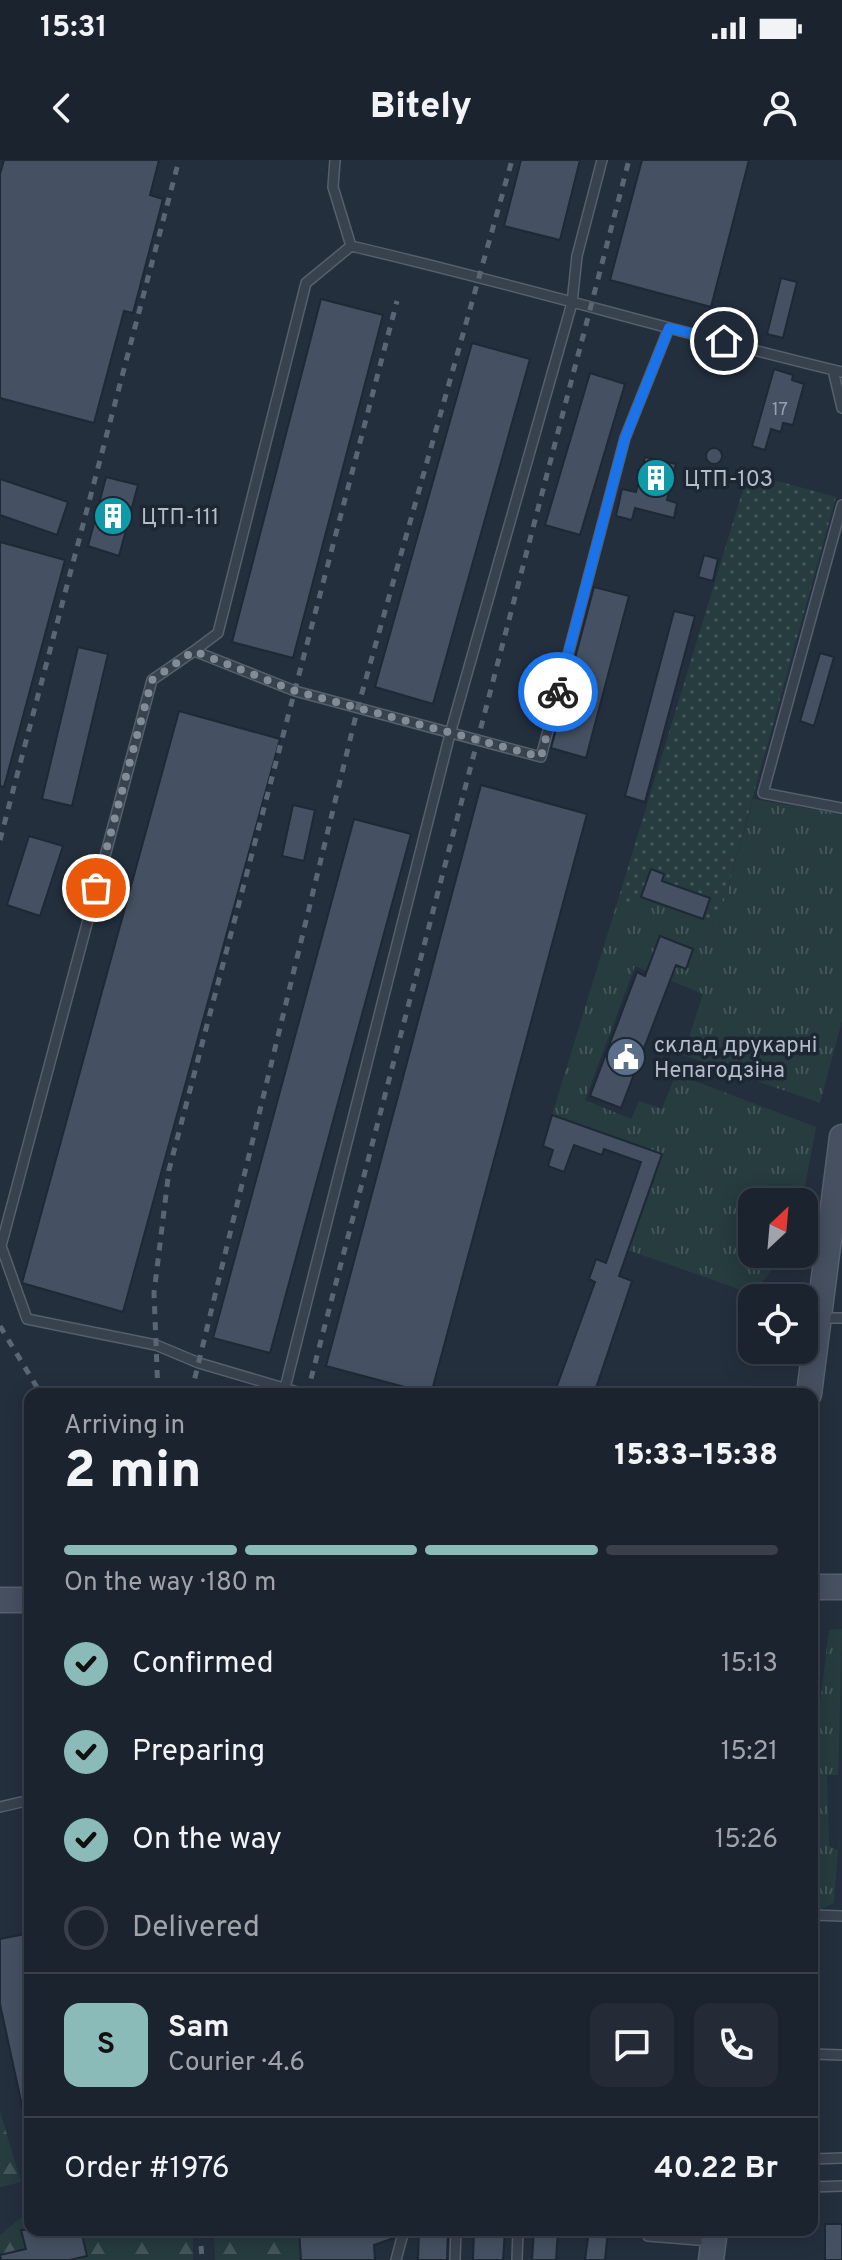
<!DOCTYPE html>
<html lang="en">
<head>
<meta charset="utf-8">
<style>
	:root { --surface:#1b232e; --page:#242b36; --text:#f1f3f6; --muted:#a0a4aa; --line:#39404a; --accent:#8bbbb9 }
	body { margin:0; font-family:Overpass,sans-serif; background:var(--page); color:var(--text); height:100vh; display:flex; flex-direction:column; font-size:30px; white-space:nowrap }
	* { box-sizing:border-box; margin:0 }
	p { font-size:26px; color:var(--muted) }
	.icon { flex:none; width:44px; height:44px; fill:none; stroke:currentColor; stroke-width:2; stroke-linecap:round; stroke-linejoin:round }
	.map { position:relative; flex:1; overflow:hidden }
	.side { position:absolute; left:24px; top:1228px; width:794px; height:848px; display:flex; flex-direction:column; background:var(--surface); border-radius:16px; box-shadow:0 4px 20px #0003,0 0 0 2px var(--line) }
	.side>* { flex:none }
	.needle { width:52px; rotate:26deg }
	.buttons { position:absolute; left:738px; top:1028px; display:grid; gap:16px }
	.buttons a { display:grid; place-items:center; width:80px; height:80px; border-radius:16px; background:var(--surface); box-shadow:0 4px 20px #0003,0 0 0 2px var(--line); font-size:40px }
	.pin { position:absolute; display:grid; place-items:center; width:68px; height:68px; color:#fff; margin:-34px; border:4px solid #fff; border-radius:50%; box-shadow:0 2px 8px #0007 }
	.courier { position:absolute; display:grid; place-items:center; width:80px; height:80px; margin:-40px; border:6px solid #1a73e8; border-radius:50%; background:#fff; color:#222; box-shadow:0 2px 10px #0007 }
	.headline em { font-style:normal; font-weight:800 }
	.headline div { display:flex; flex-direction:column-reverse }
	.headline { display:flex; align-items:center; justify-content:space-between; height:136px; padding:0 40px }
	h1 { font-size:52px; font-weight:800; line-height:60px }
	.bar { display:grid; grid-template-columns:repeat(4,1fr); gap:12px 8px; align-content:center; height:96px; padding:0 40px }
	.bar i { height:10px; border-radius:6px; background:var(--line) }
	.bar .active { background:var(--accent) }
	.bar p { grid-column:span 4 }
	.line { display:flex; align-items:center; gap:20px; padding:0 40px; border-top:2px solid var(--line) }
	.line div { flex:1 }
	.round { display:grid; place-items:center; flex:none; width:84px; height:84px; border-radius:16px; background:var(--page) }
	ol { padding:0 40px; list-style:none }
	li { display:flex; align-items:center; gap:24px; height:88px }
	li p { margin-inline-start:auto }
	li .icon { padding:8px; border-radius:50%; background:var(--accent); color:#111; stroke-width:4 }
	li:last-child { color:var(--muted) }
	li i { width:44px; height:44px; border:4px solid var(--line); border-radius:50% }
	.status { display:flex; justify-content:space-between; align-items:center; height:56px; padding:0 40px; background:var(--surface); direction:ltr }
	.status svg { height:22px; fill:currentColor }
	header { display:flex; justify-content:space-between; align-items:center; height:104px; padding:0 40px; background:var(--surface); font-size:36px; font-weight:800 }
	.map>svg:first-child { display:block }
</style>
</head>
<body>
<div class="status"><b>15:31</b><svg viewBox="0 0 49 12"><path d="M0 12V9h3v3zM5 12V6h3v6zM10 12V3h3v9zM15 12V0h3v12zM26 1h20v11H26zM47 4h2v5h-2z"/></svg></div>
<header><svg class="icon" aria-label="back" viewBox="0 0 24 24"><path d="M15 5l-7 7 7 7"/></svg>Bitely<svg class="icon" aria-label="person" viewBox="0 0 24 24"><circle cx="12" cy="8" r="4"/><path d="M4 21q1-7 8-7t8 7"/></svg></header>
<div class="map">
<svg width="842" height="2100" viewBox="0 0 842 2100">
	<defs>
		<pattern id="grass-tufts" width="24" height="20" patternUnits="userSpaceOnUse" patternTransform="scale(2)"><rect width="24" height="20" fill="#263c3f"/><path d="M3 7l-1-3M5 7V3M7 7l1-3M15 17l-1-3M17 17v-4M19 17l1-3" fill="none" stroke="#435659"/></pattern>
		<pattern id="forest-firs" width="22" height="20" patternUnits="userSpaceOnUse" patternTransform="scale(2)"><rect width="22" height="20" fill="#263c3f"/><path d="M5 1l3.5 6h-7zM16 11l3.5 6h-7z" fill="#435659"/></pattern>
		<pattern id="garden-dots" width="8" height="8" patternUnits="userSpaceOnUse" patternTransform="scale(2)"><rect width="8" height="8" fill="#263c3f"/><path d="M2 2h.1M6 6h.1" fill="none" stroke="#435659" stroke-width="1.8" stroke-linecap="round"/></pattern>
	</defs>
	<rect width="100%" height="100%" fill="#242f3e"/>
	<!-- grass -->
	<path fill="url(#grass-tufts)" d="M753,639l89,15v207l-22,82 -137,-48 20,-61 -68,-28 -50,134 46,19 8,-18 23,8 14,-35 140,53 -14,75h-50v52h32l-31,40 -125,-44 34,-95 -110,-40 66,-215 20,7 3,-10 77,26z
		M842,1469l-4,146h-11l2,71 9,4 -4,53 -22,10v-144l17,-139z"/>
	<!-- forest -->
	<path fill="url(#forest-firs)" d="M0,1951l21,71 -21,5z
		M30,2050v20h163v30h-193v-25z
		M214,2070h85l2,30h-86z"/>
	<!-- garden -->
	<path fill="url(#garden-dots)" d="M748,313l88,24 -118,426 -76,-26 -4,10 -20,-7z"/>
	<!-- building -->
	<path fill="#455162" stroke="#1f2835" stroke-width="2" d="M4,0h155l-9,35 13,4 -30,114 -9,-2 -30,112 -94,-25v-224z
		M521,0h59l-20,80 -56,-14z
		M642,0h107l-38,147 -101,-27z
		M781,118l16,4 -14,56 -16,-4z
		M321,139l62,16 -90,343 -61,-16z
		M472,183l58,16 -97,345 -58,-17z
		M774,209l19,6 -1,5 12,4 -11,41 -10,-2 -2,9 -10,-3 -6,21 -13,-4z
		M590,213l35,11 -45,151 -35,-10z
		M706 296a8 8 0 1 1 16 0a8 8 0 1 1-16 0Z
		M645,297l31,7 -9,36 10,3 -3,15 -39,-10 -3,12 -16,-4 6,-27 14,3z
		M106,317l32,8 -19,71 -31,-10z
		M0,319l68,23 -11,33 -57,-20z
		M0,382l65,18 -61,227 -4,-1z
		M704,395l14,4 -5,22 -15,-4z
		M594,427l35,9 -43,162 -35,-10z
		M674,451l21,5 -50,186 -20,-6z
		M78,487l30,7 -36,152 -30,-7z
		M820,493l14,4 -20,69 -14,-5z
		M179,551l101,28 -157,573 -101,-29z
		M481,625l106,29 -156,580 -105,-28z
		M293,645l22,5 -11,51 -22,-5z
		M354,659l57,15 -141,519 -57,-15z
		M29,676l34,10 -23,70 -33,-11z
		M651,709l13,5 -2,7 48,17 -7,21 -62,-22z
		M660,776l33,13 -7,20 -10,-4 -55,143 -31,-12 47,-124 8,4z
		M552,955l110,39 -43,122 13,5 -38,113h-40l41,-112 -6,-3 7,-20 10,4 35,-101 -37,-13 -2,6 -28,-10 -10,27 -16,-6 5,-16 -10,-4z
		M30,1773v181l-6,1 -24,-111v-65z
		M825,2064h17v36h-17z
		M21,2070h60l6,26 -17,4h-69l-1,-5 26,-6z
		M299,2070h97l-2,8 -20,7 1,15h-74z
		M419,2070h29l-1,30h-29z
		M474,2070h31l-2,30h-30z
		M534,2070h24l-2,30h-24z
		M589,2070h19l-3,30h-20z"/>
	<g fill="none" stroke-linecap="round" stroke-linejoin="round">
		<defs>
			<path id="service" d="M335,0l-2,27 18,59
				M833,210l9,38
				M842,345l-79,288 79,15
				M194,491l24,-18 88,-350 45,-37c165,38 327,87 491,126
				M821,1158h21
				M285,1228l165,-654 122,-431 5,-47 25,-96
				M304,1234l-105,-31 -43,-18 -129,-26 -26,-73 151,-566 42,-29 101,40 246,66 84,-319 44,-110
				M0,1647l30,-7
				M812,1755l30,1
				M812,1894l30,1
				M812,1999l30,-1
				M812,2027l30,-1
				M648,2076l62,5
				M396,2100l8,-30
				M455,2100l1,-30
				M517,2100l1,-30"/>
			<path id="secondary" d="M809,1234l33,-257
				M812,1427h30
				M0,1440h30
				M711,2100l4,-30"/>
		</defs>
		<!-- service casing -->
		<use href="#service" stroke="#565f6c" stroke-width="12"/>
		<!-- secondary casing -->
		<use href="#secondary" stroke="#565f6c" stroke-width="27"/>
		<!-- service -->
		<use href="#service" stroke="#38414e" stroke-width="9"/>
		<!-- secondary -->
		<use href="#secondary" stroke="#465061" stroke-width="24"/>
		<!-- rail -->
		<path stroke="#5a6575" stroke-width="5" stroke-dasharray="8 8" stroke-linecap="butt" d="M0,680l179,-680
			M0,1166l41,68
			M158,1234l-4,-101 15,-123 228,-869
			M191,1234l167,-687 154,-547
			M307,1234l322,-1234
			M200,2070l2,30"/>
	</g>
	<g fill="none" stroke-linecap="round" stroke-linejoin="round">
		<!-- done -->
		<path stroke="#828b98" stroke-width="8" stroke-dasharray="0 14.4" d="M96,728l56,-208 42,-29 101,40 246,66 17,-65"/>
		<!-- route -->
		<path stroke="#1a73e8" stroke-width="10" d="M558,532l67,-254 44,-110 55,13"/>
	</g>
	<!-- icons -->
	<defs>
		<symbol id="building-disc" viewBox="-11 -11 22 22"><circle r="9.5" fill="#0f9aa8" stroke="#1d2633"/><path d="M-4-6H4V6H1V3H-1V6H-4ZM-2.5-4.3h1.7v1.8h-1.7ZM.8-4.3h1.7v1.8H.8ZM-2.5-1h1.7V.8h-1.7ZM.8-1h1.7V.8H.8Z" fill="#fff"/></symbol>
		<symbol id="civic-disc" viewBox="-11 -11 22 22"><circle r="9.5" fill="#5c6f8a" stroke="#1d2633"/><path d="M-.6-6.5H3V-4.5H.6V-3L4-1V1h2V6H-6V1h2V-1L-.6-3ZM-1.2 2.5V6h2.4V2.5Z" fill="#fff"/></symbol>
	</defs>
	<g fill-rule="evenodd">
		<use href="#building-disc" x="634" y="296" width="44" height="44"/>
		<use href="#building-disc" x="91" y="334" width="44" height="44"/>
		<use href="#civic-disc" x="604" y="875" width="44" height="44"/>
	</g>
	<g text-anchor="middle" stroke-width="7" stroke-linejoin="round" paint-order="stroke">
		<!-- number labels -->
		<g font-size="18" fill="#98a1af">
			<text x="780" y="255">17</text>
		</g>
		<!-- poi labels -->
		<g font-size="22" fill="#b4bcc9" stroke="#1d2633" text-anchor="start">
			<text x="684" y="326">ЦТП-103</text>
			<text x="141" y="364">ЦТП-111</text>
			<text x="654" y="892">склад друкарні<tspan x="654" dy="25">Непагодзіна</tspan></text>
		</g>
	</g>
</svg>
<div class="buttons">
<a><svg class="needle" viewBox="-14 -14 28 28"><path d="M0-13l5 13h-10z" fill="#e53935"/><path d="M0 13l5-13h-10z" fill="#a0a4aa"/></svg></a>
<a><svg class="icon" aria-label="locate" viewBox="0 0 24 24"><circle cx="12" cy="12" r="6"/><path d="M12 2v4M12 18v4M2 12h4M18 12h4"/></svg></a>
</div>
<div class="pin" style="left:96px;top:728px;background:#ea580c"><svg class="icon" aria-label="bag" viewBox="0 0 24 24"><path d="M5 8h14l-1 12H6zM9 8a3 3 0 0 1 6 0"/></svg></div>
<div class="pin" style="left:724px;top:181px;background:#1f2937"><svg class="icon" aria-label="home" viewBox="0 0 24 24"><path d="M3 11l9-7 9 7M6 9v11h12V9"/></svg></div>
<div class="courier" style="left:558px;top:532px"><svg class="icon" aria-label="bike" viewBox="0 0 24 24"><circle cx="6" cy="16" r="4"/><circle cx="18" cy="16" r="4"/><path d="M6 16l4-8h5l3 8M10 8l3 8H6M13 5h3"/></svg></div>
<section class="side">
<div class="headline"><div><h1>2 min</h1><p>Arriving in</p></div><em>15:33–15:38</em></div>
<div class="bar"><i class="active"></i><i class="active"></i><i class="active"></i><i></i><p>On the way · 180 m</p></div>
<ol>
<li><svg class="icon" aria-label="check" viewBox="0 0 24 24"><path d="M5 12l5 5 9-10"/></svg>Confirmed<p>15:13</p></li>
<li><svg class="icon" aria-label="check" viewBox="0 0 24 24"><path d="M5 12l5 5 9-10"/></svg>Preparing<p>15:21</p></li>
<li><svg class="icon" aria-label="check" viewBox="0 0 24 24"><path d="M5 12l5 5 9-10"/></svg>On the way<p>15:26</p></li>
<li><i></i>Delivered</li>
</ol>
<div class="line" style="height:144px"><b class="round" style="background:var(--accent);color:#111">S</b><div><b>Sam</b><p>Courier · 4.6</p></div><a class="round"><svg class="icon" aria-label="chat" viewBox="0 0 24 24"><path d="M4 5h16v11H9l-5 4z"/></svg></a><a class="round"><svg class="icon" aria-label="phone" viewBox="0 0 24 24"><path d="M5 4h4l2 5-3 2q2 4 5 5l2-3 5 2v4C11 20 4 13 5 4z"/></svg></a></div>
<div class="line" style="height:104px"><div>Order #1976</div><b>40.22 Br</b></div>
</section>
</div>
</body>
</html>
